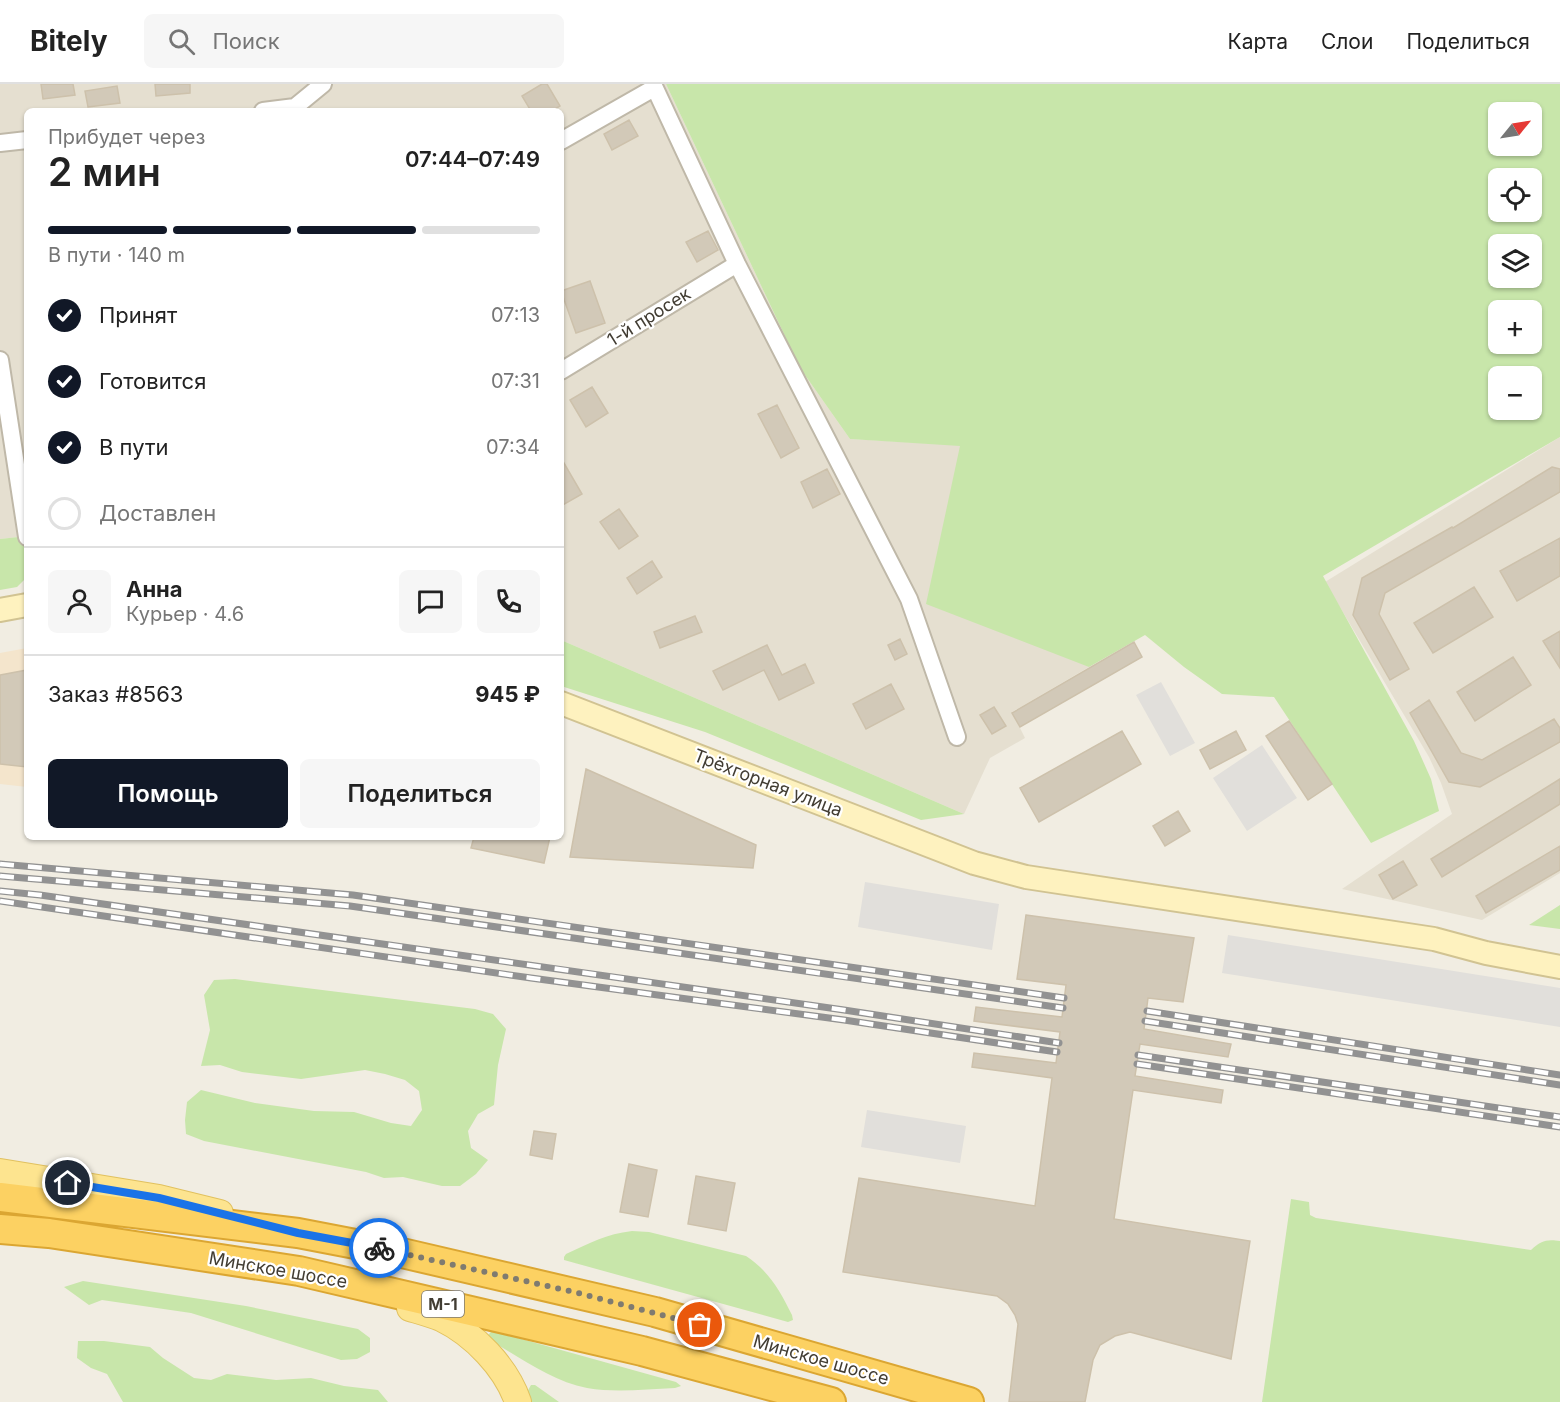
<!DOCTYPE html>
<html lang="ru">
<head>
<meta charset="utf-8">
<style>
	:root { --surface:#fff; --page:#f6f6f6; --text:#222; --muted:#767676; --line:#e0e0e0; --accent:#111827 }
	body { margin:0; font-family:Inter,sans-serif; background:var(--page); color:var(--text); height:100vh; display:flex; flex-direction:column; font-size:22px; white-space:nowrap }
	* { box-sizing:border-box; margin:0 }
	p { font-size:20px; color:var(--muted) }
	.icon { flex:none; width:33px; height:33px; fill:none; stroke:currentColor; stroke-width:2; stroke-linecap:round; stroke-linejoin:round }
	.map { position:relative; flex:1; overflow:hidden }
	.drawer { position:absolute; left:24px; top:24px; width:540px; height:732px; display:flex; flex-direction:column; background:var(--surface); border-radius:9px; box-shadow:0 2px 4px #0004 }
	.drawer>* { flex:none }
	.needle { width:39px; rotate:60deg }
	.controls { position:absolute; left:1488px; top:18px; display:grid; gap:12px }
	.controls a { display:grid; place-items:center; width:54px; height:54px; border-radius:9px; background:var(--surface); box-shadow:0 2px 4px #0004; font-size:30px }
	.pin { position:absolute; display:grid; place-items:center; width:51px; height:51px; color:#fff; margin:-26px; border:3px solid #fff; border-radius:50%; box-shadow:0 2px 6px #0007 }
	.courier { position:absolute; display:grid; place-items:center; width:60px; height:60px; margin:-30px; border:4px solid #1a73e8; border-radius:50%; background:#fff; color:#222; box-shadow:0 2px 8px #0007 }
	.overview em { font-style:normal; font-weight:600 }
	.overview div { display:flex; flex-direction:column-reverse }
	.overview { display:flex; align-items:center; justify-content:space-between; height:102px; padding:0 24px }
	h1 { font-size:39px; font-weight:600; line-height:45px }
	.bar { display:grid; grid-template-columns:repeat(4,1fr); gap:9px 6px; align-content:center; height:72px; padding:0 24px }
	.bar i { height:8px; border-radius:4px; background:var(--line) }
	.bar .active { background:var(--accent) }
	.bar p { grid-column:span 4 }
	.line { display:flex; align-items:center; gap:15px; padding:0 24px; border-top:2px solid var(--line) }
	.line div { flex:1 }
	.round { display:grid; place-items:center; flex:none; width:63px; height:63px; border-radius:9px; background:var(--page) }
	ol { padding:0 24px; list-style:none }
	li { display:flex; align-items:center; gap:18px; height:66px }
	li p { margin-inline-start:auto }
	li .icon { padding:6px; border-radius:50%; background:var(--accent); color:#fff; stroke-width:4 }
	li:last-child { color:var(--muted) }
	li i { width:33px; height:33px; border:3px solid var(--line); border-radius:50% }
	.primary-button { display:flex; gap:12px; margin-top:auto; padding:12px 24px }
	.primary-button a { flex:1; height:69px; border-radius:9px; background:var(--accent); color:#fff; font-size:24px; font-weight:600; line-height:69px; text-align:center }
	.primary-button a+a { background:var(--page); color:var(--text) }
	header { display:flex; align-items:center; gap:36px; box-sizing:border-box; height:84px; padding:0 30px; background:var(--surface); border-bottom:2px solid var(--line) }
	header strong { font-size:28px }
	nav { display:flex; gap:33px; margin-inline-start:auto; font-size:21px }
	.search { width:420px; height:54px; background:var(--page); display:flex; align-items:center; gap:15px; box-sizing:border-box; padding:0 21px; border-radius:9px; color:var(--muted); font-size:22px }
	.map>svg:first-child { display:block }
</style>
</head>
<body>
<header>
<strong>Bitely</strong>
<div class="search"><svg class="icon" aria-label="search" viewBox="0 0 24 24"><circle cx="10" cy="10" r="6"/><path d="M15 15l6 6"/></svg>Поиск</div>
<nav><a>Карта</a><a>Слои</a><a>Поделиться</a></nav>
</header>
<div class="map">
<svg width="1560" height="1318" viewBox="0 0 1560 1318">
	<rect width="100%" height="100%" fill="#f1ede2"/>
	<!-- residential -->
	<path fill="#e5dfd0" d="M0,0h666l134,284 50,71 110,6 129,222 -77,45 13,26 -35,20 -26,56 -403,-174v-529h-534v425l-27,3z
		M1560,353v436l-78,47 -140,-31 110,-75 -11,-31 -12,-26 -104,-175z"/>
	<!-- commercial -->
	<path fill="#f4e5cc" d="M27,564v139l-27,-3v-131z"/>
	<!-- green -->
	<path fill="#c8e6aa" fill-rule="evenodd" d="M666,0h894v353l-237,139 91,165 17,38 8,32 -68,32 -97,-146 -52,-3 -38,-27 -39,-32 -56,32 -163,-63 34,-158 -110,-7 -50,-71zM1498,28h34v34h-34zM1498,94h34v34h-34zM1498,160h34v34h-34zM1498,226h34v34h-34zM1498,292h34v34h-34z
		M27,452v41l-10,10 -17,3v-51z
		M561,556l403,174 -43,6 -216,-88 -144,-46z
		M1560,821v24l-31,-4z
		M235,895l240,30 18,5 13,15 -8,36 -4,40 -16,9 -10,17 3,17 17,12 -12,14 -16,12h-18l-39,-9 -19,1 -18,-6 -162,-31 -18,-7 -1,-14 2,-18 14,-12 54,13 59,8 40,1 37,11 20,3 11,-16 -3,-19 -14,-11 -20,-6 -20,-4 -64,9 -59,-7 -22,-7 -19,1 9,-36 -6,-35 10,-15z
		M1291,1115l18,3 1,13 6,3 215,32c10,-9 15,-11 29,-9v161h-298z
		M632,1147l17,1 97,24c23,15 34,35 46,59l1,5 -5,2 -224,-62v-3l2,-3c24,-11 40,-20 66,-23z
		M83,1197l163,25 112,23 12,9v14l-13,7 -16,1 -150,-47 -89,-13 -13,5 -25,-18z
		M491,1248h5l180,50 5,4 -6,2c-29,1 -59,5 -88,0 -34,-6 -66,-30 -96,-47l-3,-6z
		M78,1257h26l46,6 13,11 31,20 17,2 16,-6 49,6 35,-2 33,8 34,4 10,12h-265l-16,-28 -16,-6 -14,-10z
		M531,1301h4l24,17h-29l-3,-10z"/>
	<!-- parking -->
	<path fill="#e1dfdb" d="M1161,598l34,61 -25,13 -34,-61z
		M1262,661l35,53 -50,33 -34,-53z
		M865,798l134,22 -7,46 -134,-23z
		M1228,851l332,53v39l-338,-54z
		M867,1026l99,16 -6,37 -99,-16z"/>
	<!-- building -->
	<path fill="#d2c9b8" stroke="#cdc1ab" stroke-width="1.5" d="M41,0h32l2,11 -32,4z
		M155,0h35v9l-34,3z
		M542,0h5l13,22 -8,5h-21l-9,-15z
		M117,2l3,17 -32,4 -3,-16z
		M629,36l9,16 -26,14 -8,-16z
		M708,147l10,19 -21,12 -11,-20z
		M590,197l15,42 -29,10 -15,-42z
		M592,303l16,26 -22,14 -16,-27z
		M777,321l22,43 -18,10 -23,-44z
		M561,374l21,36 -21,12z
		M1552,383l8,2v23l-175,101 -6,21 30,55 -19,11 -37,-65 9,-37 90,-51 1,1z
		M827,385l13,25 -27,14 -12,-26z
		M619,425l19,27 -19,13 -19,-27z
		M1560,454v38l-43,25 -17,-30z
		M652,477l10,16 -25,17 -10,-16z
		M1474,503l19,30 -60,36 -19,-30z
		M695,532l7,16 -42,16 -6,-16z
		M1560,547v37l-17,-27z
		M900,555l7,15 -12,6 -7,-15z
		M1134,558l8,15 -122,70 -8,-14z
		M767,561l15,30 23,-11 9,19 -35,17 -15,-30 -41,20 -10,-19z
		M1513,573l18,28 -56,36 -18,-29z
		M27,586v97l-27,-3v-89z
		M891,600l13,25 -38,20 -13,-25z
		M1429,616l32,53 21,7 72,-41 6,9v14l-80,45 -31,-5 -39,-69z
		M994,623l12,19 -14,8 -12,-19z
		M1289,637l43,63 -24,16 -42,-64z
		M1122,647l19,33 -102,58 -19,-34z
		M1236,647l10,19 -36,19 -10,-19z
		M586,685l170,76 -3,23 -183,-11z
		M1560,695v25l-118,73 -11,-18z
		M1178,727l12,20 -25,15 -12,-20z
		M474,753h76l-6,26 -73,-15z
		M1560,762v24l-74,43 -10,-17z
		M1403,777l14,24 -24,14 -14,-24z
		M1026,831l168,23 -11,64 -35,-4 -4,31 87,15 -3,13 -88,-13 -5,32 88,14 -2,13 -88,-13 -19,129 136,22 -19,118 -101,-27 -15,4 -15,9 -7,15 -8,42h-76l9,-78 -3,-9 -7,-11 -11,-8 -154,-24 16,-94 176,28 17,-128 -80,-11 2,-14 82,10 4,-31 -86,-11 2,-14 86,10 4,-32 -49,-6z
		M534,1047l22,3 -4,25 -22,-4z
		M629,1080l28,6 -9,47 -28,-5z
		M696,1092l39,7 -9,48 -38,-7z"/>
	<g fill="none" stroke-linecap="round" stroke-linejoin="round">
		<defs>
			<path id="street" d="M653,0l84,180 172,335 48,138
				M263,27l32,-4 28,-23
				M561,57l93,-53
				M0,59l27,-3
				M0,276l27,177
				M561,287l176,-107"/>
			<path id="secondary" d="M0,526l27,-5
				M561,619l413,160 52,14 408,62 52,14 74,14"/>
			<path id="primary" d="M0,1088l159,26 61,15
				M410,1224c10,3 21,6 31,10 33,16 65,49 77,84"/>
			<path id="highway" d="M0,1113l298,36 104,20 253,59 314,90
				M0,1145l49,4 250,38 343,80 189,51"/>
		</defs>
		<!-- street casing -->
		<use href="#street" stroke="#bfb8a8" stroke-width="20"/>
		<!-- secondary casing -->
		<use href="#secondary" stroke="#d1c392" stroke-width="26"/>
		<!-- primary casing -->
		<use href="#primary" stroke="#e1c15f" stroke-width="28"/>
		<!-- highway casing -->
		<use href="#highway" stroke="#dba632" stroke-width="32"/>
		<!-- street -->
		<use href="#street" stroke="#fff" stroke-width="16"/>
		<!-- secondary -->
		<use href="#secondary" stroke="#fef2bf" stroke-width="22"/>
		<!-- primary -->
		<use href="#primary" stroke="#fde48f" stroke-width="26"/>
		<!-- highway -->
		<use href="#highway" stroke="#fcd162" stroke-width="28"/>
		<defs>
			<path id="rail" d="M0,780l353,31 711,103
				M0,792l350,30 713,102
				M0,807l40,4 804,115 215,33
				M0,817l531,77 313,42 213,32
				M1147,927l413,64
				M1145,937l415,64
				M1138,971l422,62
				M1137,980l423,63"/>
		</defs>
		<!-- rail casing -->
		<use href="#rail" stroke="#929292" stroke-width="7"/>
		<!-- rail -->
		<use href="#rail" stroke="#fff" stroke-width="4.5" stroke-dasharray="14" stroke-linecap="butt"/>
	</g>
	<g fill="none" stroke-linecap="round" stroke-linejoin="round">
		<!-- done -->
		<path stroke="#7f7b70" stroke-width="6" stroke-dasharray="0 10.8" d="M379,1164l195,44 126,33"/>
		<!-- route -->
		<path stroke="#1a73e8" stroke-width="8" d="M68,1099l91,15 139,35 81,15"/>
	</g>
	<g text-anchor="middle" stroke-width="4.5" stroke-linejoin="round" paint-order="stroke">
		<!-- shield labels -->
		<rect fill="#fff" stroke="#7b7770" stroke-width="1.5" x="422" y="1207" width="42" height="26" rx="4.5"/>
		<g font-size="16" font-weight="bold" fill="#423d33">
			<text x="443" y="1226">М-1</text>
		</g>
		<!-- street labels -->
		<g font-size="18" fill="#423d33" stroke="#fff">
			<text transform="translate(649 233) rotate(-32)" y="6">1-й просек</text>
			<text transform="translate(768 699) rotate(21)" y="6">Трёхгорная улица</text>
			<text transform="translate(278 1186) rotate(10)" y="6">Минское шоссе</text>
			<text transform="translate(821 1276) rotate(16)" y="6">Минское шоссе</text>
		</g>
	</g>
</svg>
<div class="controls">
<a><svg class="needle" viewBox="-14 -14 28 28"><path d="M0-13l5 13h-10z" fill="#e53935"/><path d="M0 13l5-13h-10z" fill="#767676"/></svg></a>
<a><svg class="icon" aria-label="locate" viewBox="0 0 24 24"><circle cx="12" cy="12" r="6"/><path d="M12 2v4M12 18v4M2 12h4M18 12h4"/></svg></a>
<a><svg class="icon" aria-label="layers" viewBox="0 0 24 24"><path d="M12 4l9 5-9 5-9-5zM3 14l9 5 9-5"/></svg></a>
<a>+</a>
<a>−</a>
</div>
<div class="pin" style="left:700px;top:1241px;background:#ea580c"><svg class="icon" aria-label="bag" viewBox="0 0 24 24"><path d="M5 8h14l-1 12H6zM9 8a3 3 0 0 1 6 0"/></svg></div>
<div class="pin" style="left:68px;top:1099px;background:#1f2937"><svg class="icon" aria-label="home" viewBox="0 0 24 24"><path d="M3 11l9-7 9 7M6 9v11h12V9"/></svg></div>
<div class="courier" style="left:379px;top:1164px"><svg class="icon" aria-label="bike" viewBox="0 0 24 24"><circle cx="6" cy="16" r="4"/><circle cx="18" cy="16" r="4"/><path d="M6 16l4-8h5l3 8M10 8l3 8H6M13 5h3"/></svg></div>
<section class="drawer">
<div class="overview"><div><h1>2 мин</h1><p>Прибудет через</p></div><em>07:44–07:49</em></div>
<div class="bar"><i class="active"></i><i class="active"></i><i class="active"></i><i></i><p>В пути · 140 m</p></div>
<ol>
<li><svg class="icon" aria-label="check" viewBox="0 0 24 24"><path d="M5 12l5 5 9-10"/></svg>Принят<p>07:13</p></li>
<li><svg class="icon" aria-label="check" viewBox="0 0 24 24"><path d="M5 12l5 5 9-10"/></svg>Готовится<p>07:31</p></li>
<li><svg class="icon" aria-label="check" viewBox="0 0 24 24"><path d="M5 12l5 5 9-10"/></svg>В пути<p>07:34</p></li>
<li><i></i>Доставлен</li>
</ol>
<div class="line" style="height:108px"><a class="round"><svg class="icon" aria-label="person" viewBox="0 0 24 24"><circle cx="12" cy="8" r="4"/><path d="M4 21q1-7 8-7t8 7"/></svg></a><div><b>Анна</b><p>Курьер · 4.6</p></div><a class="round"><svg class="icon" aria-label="chat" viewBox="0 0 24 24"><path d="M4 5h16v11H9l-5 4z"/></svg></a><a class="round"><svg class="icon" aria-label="phone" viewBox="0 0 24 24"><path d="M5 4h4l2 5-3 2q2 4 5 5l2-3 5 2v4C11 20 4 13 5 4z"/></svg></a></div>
<div class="line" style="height:78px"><div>Заказ #8563</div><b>945 ₽</b></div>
<div class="primary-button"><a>Помощь</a><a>Поделиться</a></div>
</section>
</div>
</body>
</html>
